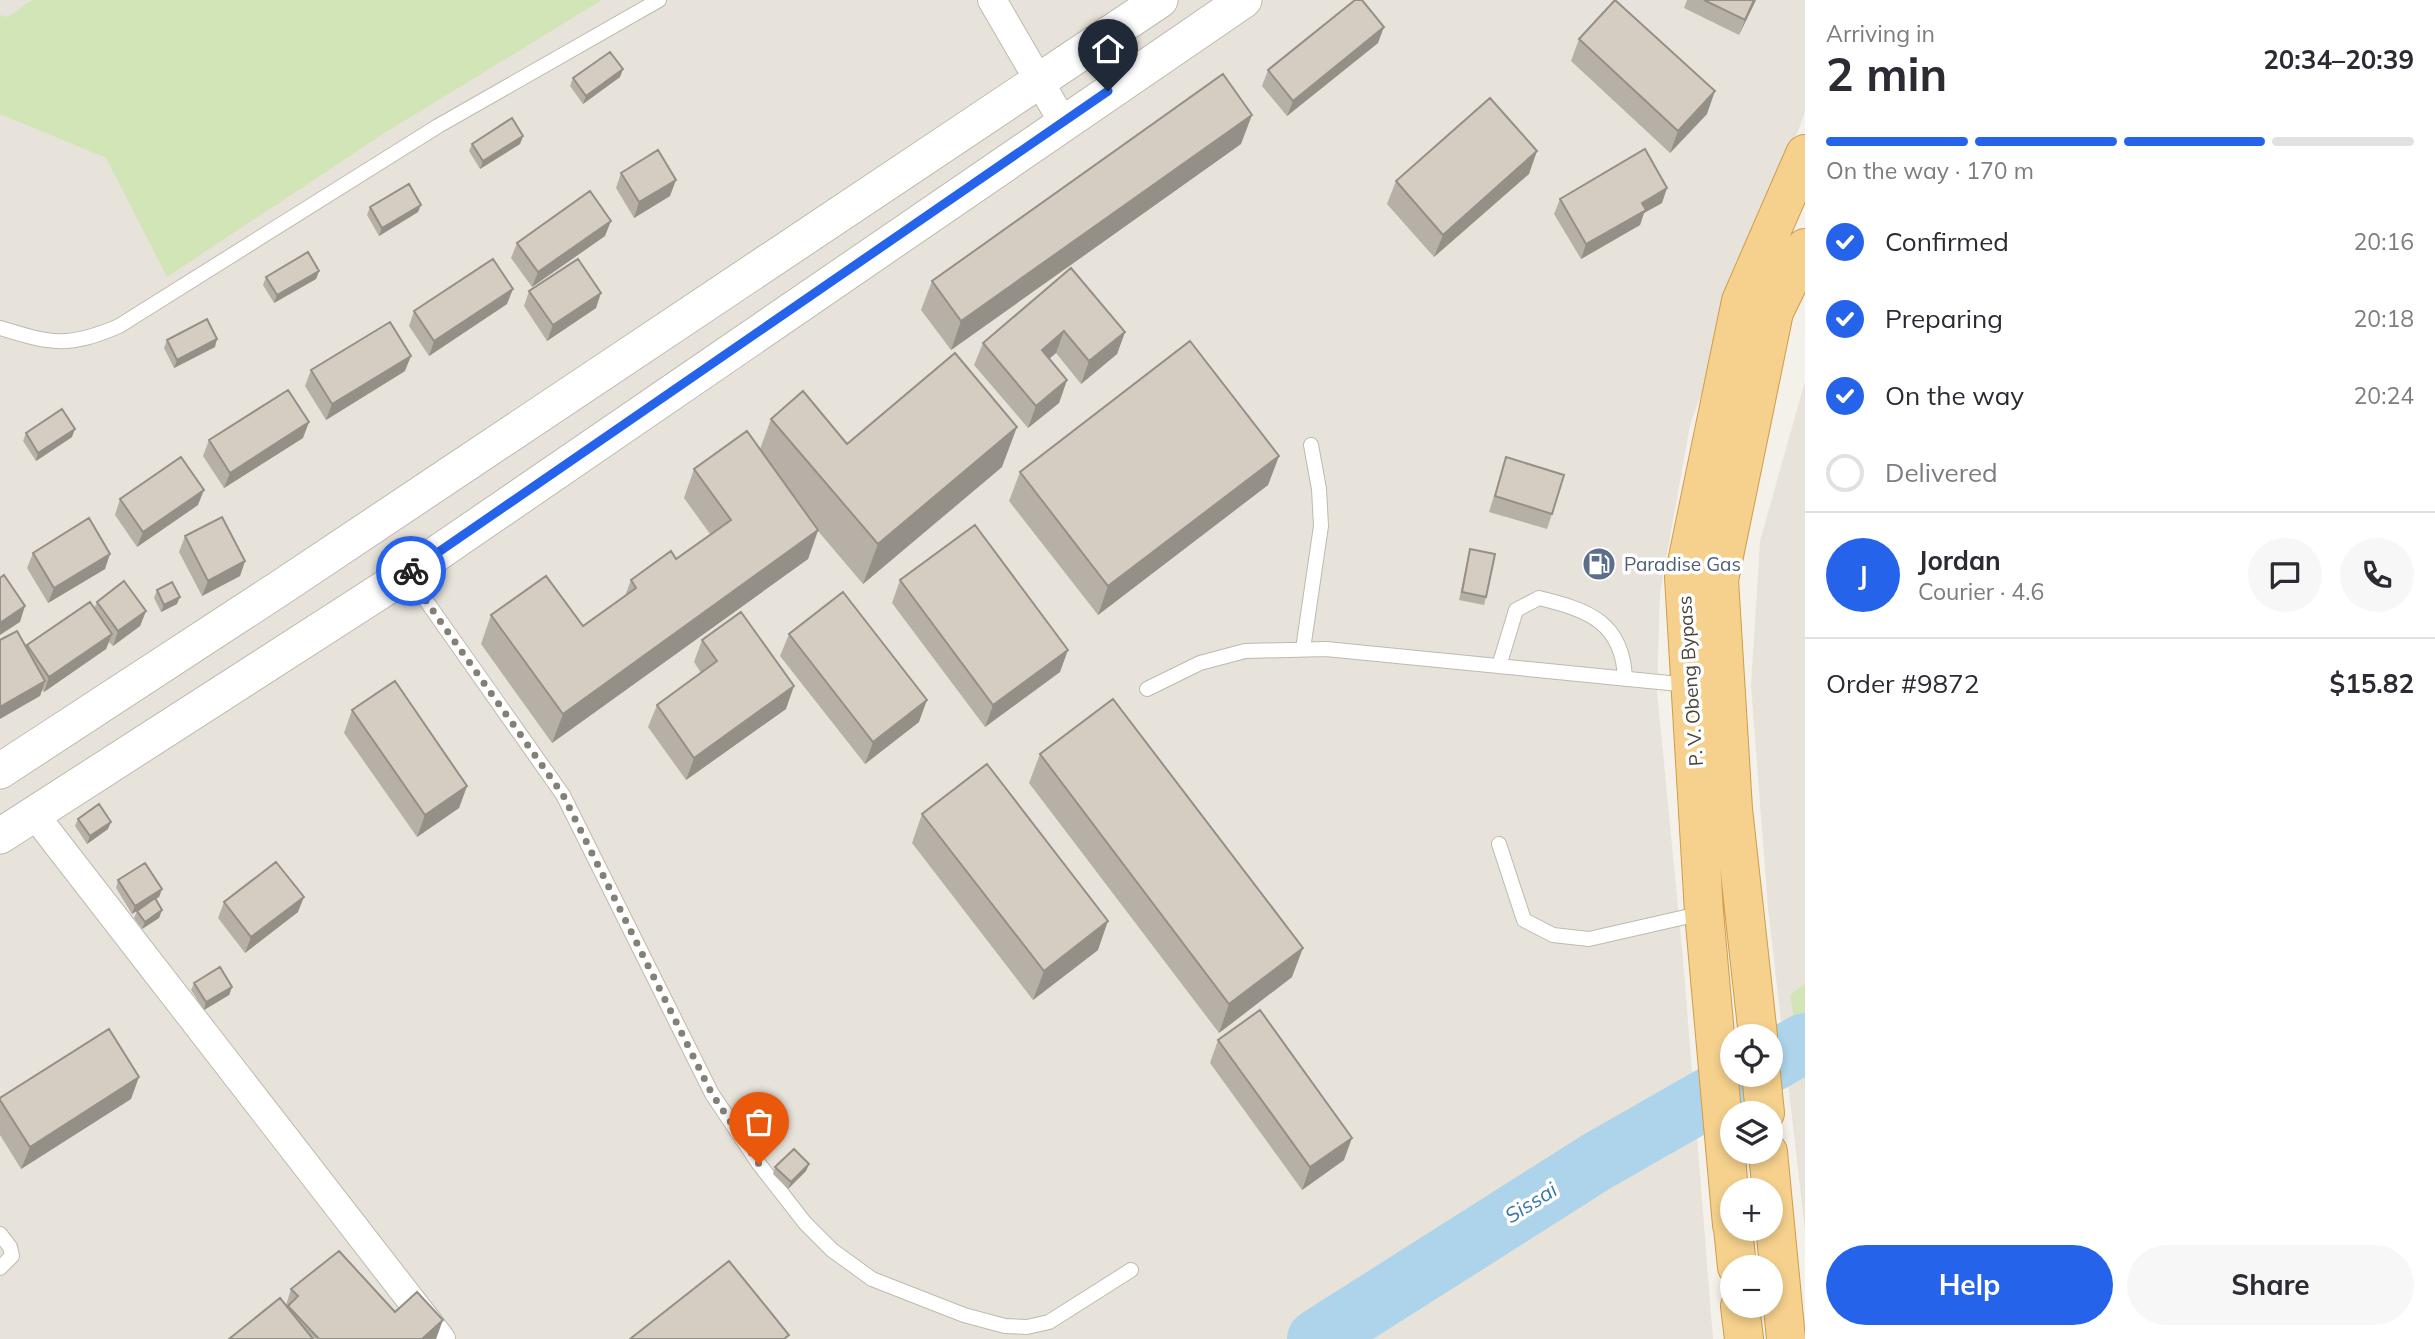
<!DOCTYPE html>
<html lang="en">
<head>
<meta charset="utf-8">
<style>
	:root { --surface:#fff; --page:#f7f7f7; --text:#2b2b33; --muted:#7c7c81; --line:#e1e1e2; --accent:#2563eb }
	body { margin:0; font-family:Mulish,sans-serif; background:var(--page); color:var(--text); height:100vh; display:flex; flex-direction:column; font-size:26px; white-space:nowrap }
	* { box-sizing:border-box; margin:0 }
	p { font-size:23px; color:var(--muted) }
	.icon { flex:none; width:38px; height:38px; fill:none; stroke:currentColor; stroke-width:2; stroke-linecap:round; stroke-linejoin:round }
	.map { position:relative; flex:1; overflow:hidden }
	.side { display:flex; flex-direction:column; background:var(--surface); width:630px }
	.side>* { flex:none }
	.tools { position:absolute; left:1720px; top:1024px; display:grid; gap:14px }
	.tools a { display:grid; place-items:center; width:63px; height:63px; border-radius:50%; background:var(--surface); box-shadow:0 4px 10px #0003; font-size:35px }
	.pin { position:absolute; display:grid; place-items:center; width:60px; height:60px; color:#fff; margin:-72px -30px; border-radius:50% 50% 50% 0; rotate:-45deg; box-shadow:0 0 7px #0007 }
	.pin .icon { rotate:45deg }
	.courier { position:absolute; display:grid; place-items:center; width:70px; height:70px; margin:-35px; border:5px solid #2563eb; border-radius:50%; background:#fff; color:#222; box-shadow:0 2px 9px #0007 }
	.head em { font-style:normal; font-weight:700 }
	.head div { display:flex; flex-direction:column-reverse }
	.head { display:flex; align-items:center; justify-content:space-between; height:119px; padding:0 21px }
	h1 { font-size:46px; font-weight:700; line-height:52px }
	.bar { display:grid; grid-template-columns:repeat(4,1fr); gap:10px 7px; align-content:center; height:84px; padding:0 21px }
	.bar i { height:9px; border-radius:5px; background:var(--line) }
	.bar .active { background:var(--accent) }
	.bar p { grid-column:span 4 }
	.line { display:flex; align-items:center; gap:18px; padding:0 21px; border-top:2px solid var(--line) }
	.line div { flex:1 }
	.round { display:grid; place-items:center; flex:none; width:74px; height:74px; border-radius:37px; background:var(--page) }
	ol { padding:0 21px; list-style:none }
	li { display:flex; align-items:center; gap:21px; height:77px }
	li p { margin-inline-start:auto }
	li .icon { padding:7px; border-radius:50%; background:var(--accent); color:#fff; stroke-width:4 }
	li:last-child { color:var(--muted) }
	li i { width:38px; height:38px; border:4px solid var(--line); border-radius:50% }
	.cta { display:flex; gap:14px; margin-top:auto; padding:14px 21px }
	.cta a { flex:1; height:80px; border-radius:42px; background:var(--accent); color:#fff; font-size:28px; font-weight:700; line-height:80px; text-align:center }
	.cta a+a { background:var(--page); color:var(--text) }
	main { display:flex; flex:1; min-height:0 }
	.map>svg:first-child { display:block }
</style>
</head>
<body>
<main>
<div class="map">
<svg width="1805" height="1339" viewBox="0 0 1805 1339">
	<rect width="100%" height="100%" fill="#f4f1eb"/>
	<!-- residential -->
	<path fill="#e8e3da" d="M0,0h1805v112l-115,313 -30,168 -3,98 26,267 30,381h-1713z
		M1805,381v850l-37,-323 -17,-223 9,-144z"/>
	<!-- green -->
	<path fill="#d2e5b7" d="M32,0h570l-219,134 -216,143 -61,-119 -106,-44v-99l8,2z
		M1805,984v100l-15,-89z"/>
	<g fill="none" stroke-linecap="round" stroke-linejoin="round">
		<!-- river -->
		<path stroke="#add4eb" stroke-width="60" d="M1771,1062l34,-19
			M1317,1339l279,-177 154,-88"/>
		<defs>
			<path id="service" d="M0,328c52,16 68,20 119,-2l319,-200 221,-126
				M408,575l155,220 149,299 47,70 46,59 27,27 40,29 92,36 41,11 22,1 22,-5 82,-52
				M1303,649l18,-123 -2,-37 -8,-44
				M1499,666l17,-56 23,-12c49,12 84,24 86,81
				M1147,689l53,-26 45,-12 81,-2 363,36
				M1499,844l25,76 29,15 36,4 114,-26
				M0,1234l10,13 2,9 -12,12"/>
			<path id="minor" d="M992,0l71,122
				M34,814l407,525"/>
			<path id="tertiary" d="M0,771l280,-183 880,-588
				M0,836l407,-262 837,-574"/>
			<path id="trunk" d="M1758,1036l-25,-227 -14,-229 55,-268 31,-64
				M1761,1074l4,39
				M1768,1152l18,187
				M1732,1225l-28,-313 -20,-335 57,-276 64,-147
				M1733,1228l4,39
				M1740,1306l4,33"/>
		</defs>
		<!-- service casing -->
		<use href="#service" stroke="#bfb9ae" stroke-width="16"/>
		<!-- minor casing -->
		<use href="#minor" stroke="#bfb9ae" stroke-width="30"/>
		<!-- tertiary casing -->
		<use href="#tertiary" stroke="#bfb9ae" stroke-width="37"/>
		<!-- trunk casing -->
		<use href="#trunk" stroke="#d29b48" stroke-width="40"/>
		<!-- service -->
		<use href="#service" stroke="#fff" stroke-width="14"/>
		<!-- minor -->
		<use href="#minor" stroke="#fff" stroke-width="28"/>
		<!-- tertiary -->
		<use href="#tertiary" stroke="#fff" stroke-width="35"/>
		<!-- trunk -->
		<use href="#trunk" stroke="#f5d18d" stroke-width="38"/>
	</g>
	<!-- wall -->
	<path fill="#b7b0a6" d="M1687,0h69l-17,35 -55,-27z
		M1579,39l128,75 -37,39 -99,-92z
		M1378,43l-91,73 -25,-30 6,-16z
		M623,69l-3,8 -37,27 -13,-18 3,-8z
		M523,136l-3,8 -40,25 -11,-18 3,-7z
		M1241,144l-290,206 -30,-40 11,-29z
		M621,173l49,23 -36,22 -18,-30z
		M1529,174l-95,83 -47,-53 9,-23z
		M1560,199l102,4 -18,10 -4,12 -59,34 -27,-45z
		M370,207l48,5 -39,24 -12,-21z
		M605,236l-73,51 -21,-29 6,-15z
		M1071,268l54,64 -8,22 -36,30 -25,-31 -7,6 18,21 -8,23 -31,25 -54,-63 9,-22z
		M319,271l-3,8 -42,24 -11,-18 3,-8z
		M529,291l67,17 -49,33 -23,-35z
		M507,304l-78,52 -20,-30 5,-15z
		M167,340l48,7 -41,21 -10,-20z
		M311,370l94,1 -79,49 -21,-34z
		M771,419l76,25 155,23 -139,117 -45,-53 -10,28 -256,184 -71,-99 10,-29 92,11 42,-30 6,-16 45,-21 34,-25 -26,-36 10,-29 66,-20z
		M26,433l46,4 -36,24 -13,-20z
		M303,438l-79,50 -21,-32 6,-16z
		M1279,456l-11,29 -170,130 -89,-114 11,-29z
		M1506,457l46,57 -5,15 -58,-17z
		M120,499l78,6 -61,42 -22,-32z
		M185,536l60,25 -5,15 -38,20 -23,-44z
		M1470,549l16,48 -2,8 -25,-5 9,-43z
		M33,553l72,16 -57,34 -21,-35z
		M900,580l160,92 -75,55 -93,-124z
		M157,590l20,14 -16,8 -7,-14z
		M97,602l49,9 -6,15 -27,20 -4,-4 -3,7 -62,43 -2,-2 -2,6 -14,-49 1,-2 67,-37z
		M789,634l130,88 -54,42 -85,-108z
		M702,640l84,69 -100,71 -38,-53 9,-22 44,-32 -7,-11z
		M352,710l115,76 -8,22 -42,29 -73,-104z
		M1040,754l252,223 -73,56 -190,-250z
		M922,814l176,136 -65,50 -121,-157z
		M78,819l30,10 -21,15 -12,-18z
		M118,880l44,9 -3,8 -4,2 7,11 -3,8 -17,11 -8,-11 3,-7 3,-2 -8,5 -16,-26z
		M224,902l74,10 -53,41 -27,-35z
		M194,983l38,4 -3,8 -25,15 -13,-20z
		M1218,1040l126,120 -42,30 -92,-127z
		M0,1098l131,1 -110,70 -21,-34z
		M809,1164l-3,7 -18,18 -15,-15 2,-7z
		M291,1289l104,23 41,27h-207l57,-34z"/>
	<!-- shaded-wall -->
	<path fill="#959087" d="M1754,0h2l-17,35 6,-15z
		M1384,27l-6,16 -91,73 6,-15z
		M623,69l-3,8 -37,27 3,-8z
		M1715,91l-8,23 -37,39 8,-22z
		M1252,115l-11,29 -290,206 10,-29z
		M523,136l-3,8 -40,25 3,-8z
		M1537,151l-8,23 -95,83 9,-22z
		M676,180l-6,16 -36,22 5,-16z
		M1667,188l-5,15 -18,10 -4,12 -59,34 5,-15 56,-41z
		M421,205l-3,7 -39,24 3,-8z
		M611,221l-6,15 -73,51 6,-15z
		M319,271l-3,8 -42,24 3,-8z
		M513,289l-6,15 -78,52 5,-15z
		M601,293l-5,15 -49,33 6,-16z
		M1064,331l-8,22 -23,20 9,-23z
		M1125,332l-8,22 -36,30 8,-23z
		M217,339l-2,8 -41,21 3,-8z
		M411,356l-6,15 -79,49 6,-16z
		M1067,380l-8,23 -31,25 8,-22z
		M309,422l-6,16 -79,50 6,-15z
		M1017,427l-15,40 -139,117 15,-40z
		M75,429l-3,8 -36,24 2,-8z
		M1279,456l-11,29 -170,130 10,-29z
		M204,490l-6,15 -61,42 6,-15z
		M818,530l-10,29 -256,184 11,-29z
		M110,554l-5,15 -57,34 6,-15z
		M245,561l-5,15 -38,20 6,-15z
		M180,597l-3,7 -16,8 3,-7z
		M25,606l-5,16 -20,13v-12z
		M146,611l-6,15 -27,20 5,-15z
		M112,634l-6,15 -62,43 5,-15z
		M1068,650l-8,22 -75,55 8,-22z
		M45,681l-5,15 -40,23v-12z
		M794,686l-8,23 -100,71 8,-22z
		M927,700l-8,22 -54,42 8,-22z
		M467,786l-8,22 -42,29 8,-22z
		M111,822l-3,7 -21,15 3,-8z
		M162,889l-3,8 -27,17 3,-8z
		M304,897l-6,15 -53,41 6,-16z
		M162,910l-3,8 -17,11 3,-7z
		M1108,921l-10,29 -65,50 11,-29z
		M1303,948l-11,29 -73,56 10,-29z
		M232,987l-3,8 -25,15 2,-8z
		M139,1077l-8,22 -110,70 9,-22z
		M1352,1138l-8,22 -42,30 8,-23z
		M809,1164l-3,7 -18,18 3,-7z
		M443,1320l-7,19h-14z"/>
	<!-- building -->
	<path fill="#d5cdc1" stroke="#959087" stroke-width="2" d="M1355,0h7l22,27 -91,74 -25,-31z
		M1615,0l100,91 -37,40 -99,-92z
		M1704,0h50l-9,20z
		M610,52l13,17 -37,27 -13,-18z
		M1223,74l29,41 -291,206 -29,-40z
		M1490,98l47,53 -94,84 -47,-54z
		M512,118l11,18 -40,25 -11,-17z
		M1645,149l22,39 -25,15 4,7 -60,34 -26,-45z
		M658,150l18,30 -37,22 -18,-29z
		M409,184l12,21 -39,23 -12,-21z
		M590,191l21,30 -73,51 -21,-29z
		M308,252l11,19 -42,24 -11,-18z
		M493,259l20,30 -79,52 -20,-30z
		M578,259l23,34 -48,32 -24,-34z
		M1071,268l54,64 -36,29 -25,-30 -22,19 25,30 -31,26 -53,-63z
		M207,319l10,20 -40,21 -10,-20z
		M390,322l21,34 -79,48 -21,-34z
		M1190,341l89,115 -171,130 -88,-114z
		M955,353l62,74 -139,117 -107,-125 32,-28 44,53z
		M288,390l21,32 -79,51 -21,-33z
		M62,409l13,20 -37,24 -12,-20z
		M747,431l71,99 -255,184 -72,-99 55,-39 37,50 53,-38 -5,-8 40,-29 5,8 55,-39 -37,-51z
		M181,457l23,33 -61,42 -23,-33z
		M1506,457l58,18 -12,39 -57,-18z
		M222,517l23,44 -37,20 -23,-45z
		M89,518l21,36 -56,34 -21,-35z
		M975,525l93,125 -75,55 -93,-125z
		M1470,549l25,5 -9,43 -24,-5z
		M4,575l21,31 -25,17v-45z
		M124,581l22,30 -28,20 -21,-29z
		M172,582l8,15 -16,8 -7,-15z
		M843,592l84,108 -54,42 -84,-108z
		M90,602l22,32 -63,43 -22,-32z
		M741,612l53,74 -100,72 -37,-53 60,-44 -15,-21z
		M17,631l28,50 -45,26v-67z
		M395,681l72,105 -42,29 -73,-105z
		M1113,699l190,249 -74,56 -189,-250z
		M987,764l121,157 -64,50 -122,-157z
		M99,804l12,18 -21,14 -12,-17z
		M276,862l28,35 -53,40 -27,-35z
		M145,863l17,26 -27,17 -17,-26z
		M155,898l7,12 -17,12 -8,-11z
		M220,967l12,20 -26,15 -12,-19z
		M1260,1010l92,128 -42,29 -92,-127z
		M109,1029l30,48 -109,70 -30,-47v-2z
		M794,1149l15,15 -18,18 -16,-15z
		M339,1251l56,61 22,-20 26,28 -21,19h-103l-31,-33 10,-10 -7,-7z
		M729,1261l60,74 -5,4h-154z
		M280,1298l33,41h-84z"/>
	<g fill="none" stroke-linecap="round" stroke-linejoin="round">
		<!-- done -->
		<path stroke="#847f77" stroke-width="7" stroke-dasharray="0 12.6" d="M411,571l-4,3 156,221 149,299 47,70"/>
		<!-- route -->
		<path stroke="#2563eb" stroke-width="9" d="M411,571l697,-480"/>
	</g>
	<!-- icons -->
	<defs>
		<symbol id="fuel-disc" viewBox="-11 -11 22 22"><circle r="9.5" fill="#5c6f8a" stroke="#fff"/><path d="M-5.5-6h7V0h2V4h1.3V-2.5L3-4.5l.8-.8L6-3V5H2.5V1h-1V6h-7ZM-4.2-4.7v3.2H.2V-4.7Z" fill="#fff"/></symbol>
	</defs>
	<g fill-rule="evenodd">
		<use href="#fuel-disc" x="1580" y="545" width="38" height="38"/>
	</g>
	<g text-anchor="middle" stroke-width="7" stroke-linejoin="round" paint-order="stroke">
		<!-- service labels -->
		<g font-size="19" fill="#4e5e75" stroke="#fff" text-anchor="start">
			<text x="1624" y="571">Paradise Gas</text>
		</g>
		<!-- street labels -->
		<g font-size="19" fill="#484239" stroke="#fff">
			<text transform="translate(1690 681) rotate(-94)" y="7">P. V. Obeng Bypass</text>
		</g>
		<!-- water labels -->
		<g font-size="21" font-style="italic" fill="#387aa5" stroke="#fff">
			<text transform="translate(1531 1203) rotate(-32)" y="7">Sissai</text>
		</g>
	</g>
</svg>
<div class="tools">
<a><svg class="icon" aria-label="locate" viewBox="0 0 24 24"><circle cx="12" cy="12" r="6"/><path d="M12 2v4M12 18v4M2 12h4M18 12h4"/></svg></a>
<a><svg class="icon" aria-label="layers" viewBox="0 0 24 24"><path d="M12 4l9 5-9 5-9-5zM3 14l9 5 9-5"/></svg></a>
<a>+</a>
<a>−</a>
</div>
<div class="pin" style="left:759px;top:1164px;background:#ea580c"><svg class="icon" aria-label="bag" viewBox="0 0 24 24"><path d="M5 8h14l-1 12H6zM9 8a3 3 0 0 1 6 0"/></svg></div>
<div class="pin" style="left:1108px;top:91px;background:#1f2937"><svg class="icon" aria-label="home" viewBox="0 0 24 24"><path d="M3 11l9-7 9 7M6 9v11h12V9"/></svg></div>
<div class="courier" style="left:411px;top:571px"><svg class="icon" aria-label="bike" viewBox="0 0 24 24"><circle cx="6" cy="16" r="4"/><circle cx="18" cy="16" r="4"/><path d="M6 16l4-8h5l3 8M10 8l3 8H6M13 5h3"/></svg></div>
</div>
<section class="side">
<div class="head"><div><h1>2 min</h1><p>Arriving in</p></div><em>20:34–20:39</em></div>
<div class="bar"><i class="active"></i><i class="active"></i><i class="active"></i><i></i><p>On the way · 170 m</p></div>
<ol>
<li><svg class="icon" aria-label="check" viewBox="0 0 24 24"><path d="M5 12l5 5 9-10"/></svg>Confirmed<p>20:16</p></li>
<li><svg class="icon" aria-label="check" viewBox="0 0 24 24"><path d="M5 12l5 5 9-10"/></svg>Preparing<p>20:18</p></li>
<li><svg class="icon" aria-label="check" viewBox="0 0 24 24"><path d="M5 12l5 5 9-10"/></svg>On the way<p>20:24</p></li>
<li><i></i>Delivered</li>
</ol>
<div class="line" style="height:126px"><b class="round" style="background:var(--accent);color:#fff">J</b><div><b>Jordan</b><p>Courier · 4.6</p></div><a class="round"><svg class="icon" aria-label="chat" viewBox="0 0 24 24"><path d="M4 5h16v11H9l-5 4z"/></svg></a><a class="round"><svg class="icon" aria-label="phone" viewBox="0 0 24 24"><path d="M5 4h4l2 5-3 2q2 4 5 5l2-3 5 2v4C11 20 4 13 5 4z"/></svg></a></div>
<div class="line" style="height:91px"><div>Order #9872</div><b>$15.82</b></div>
<div class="cta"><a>Help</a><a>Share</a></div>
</section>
</main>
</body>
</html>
